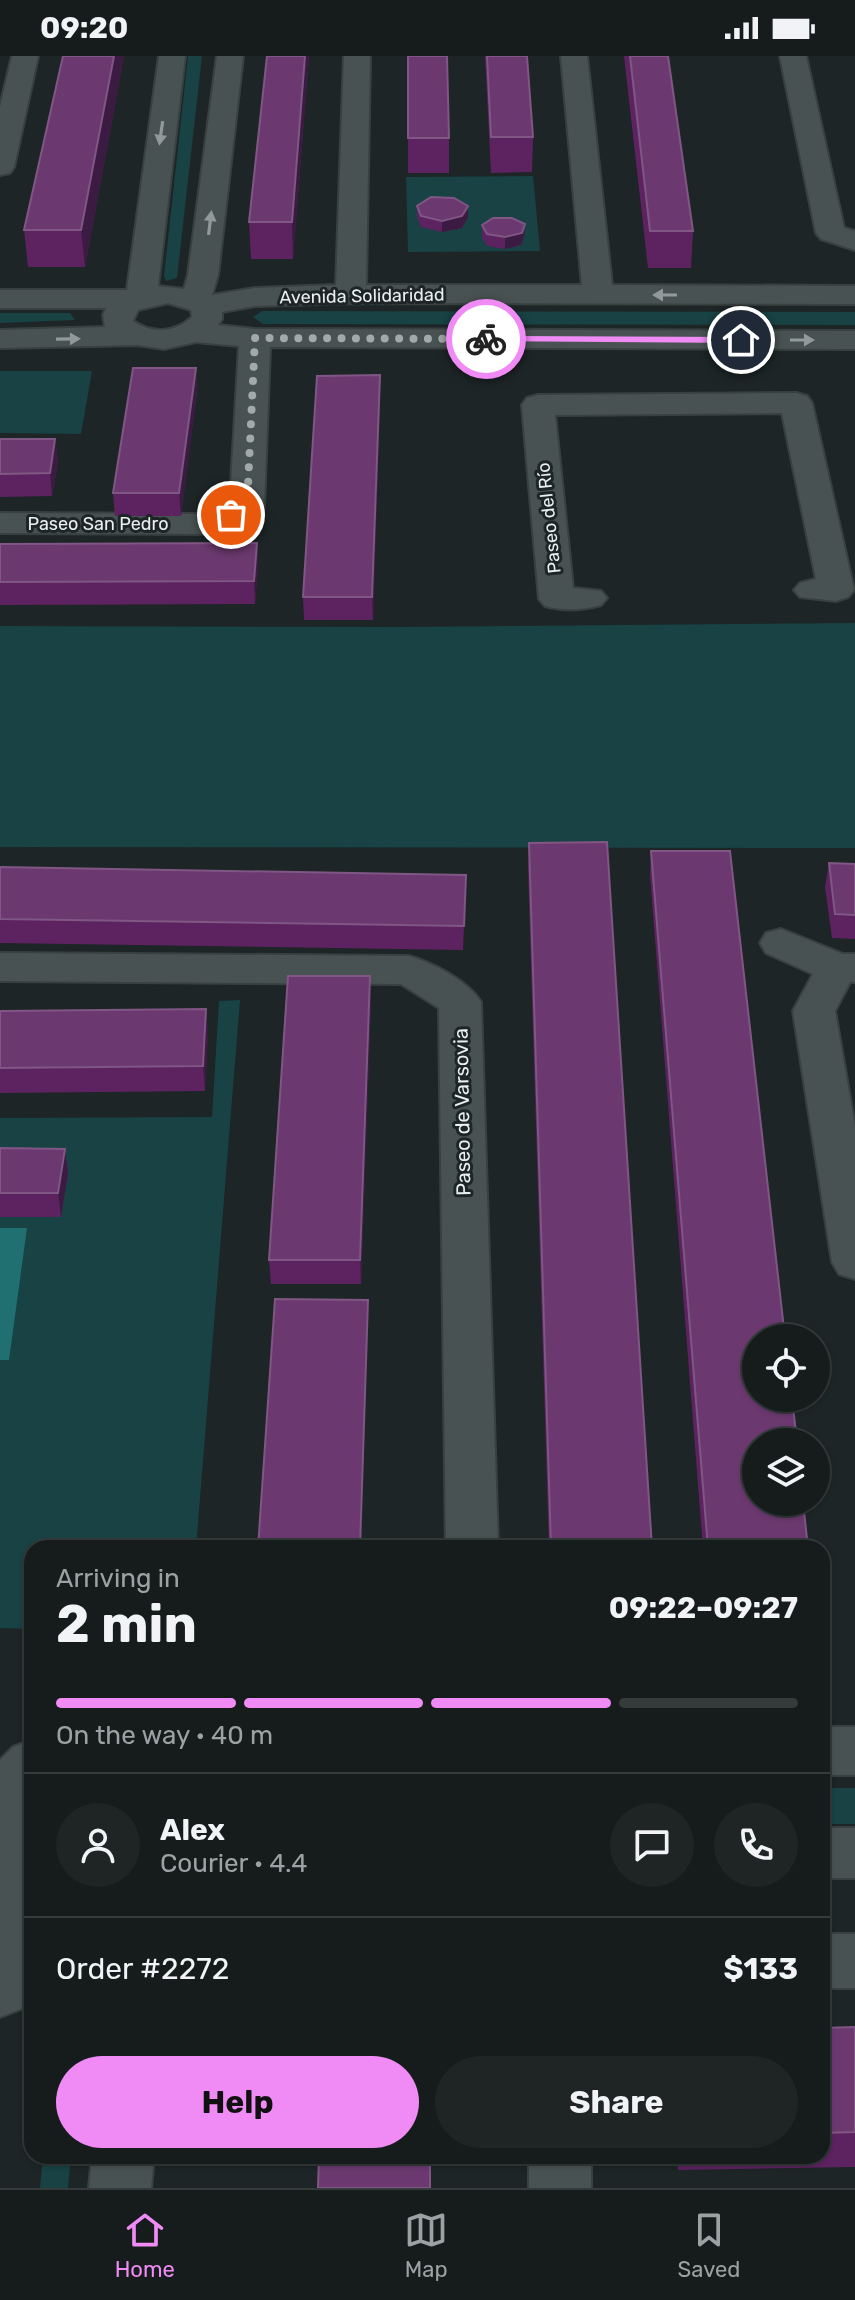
<!DOCTYPE html>
<html lang="en">
<head>
<meta charset="utf-8">
<style>
	:root { --surface:#161c1c; --page:#1f2525; --text:#f1f3f6; --muted:#9ea1a3; --line:#353a3b; --accent:#f08bf6 }
	body { margin:0; font-family:Rubik,sans-serif; background:var(--page); color:var(--text); height:100vh; display:flex; flex-direction:column; font-size:30px; white-space:nowrap }
	* { box-sizing:border-box; margin:0 }
	p { font-size:26px; color:var(--muted) }
	.icon { flex:none; width:44px; height:44px; fill:none; stroke:currentColor; stroke-width:2; stroke-linecap:round; stroke-linejoin:round }
	.map { position:relative; flex:1; overflow:hidden }
	.panel { position:absolute; left:24px; top:1484px; width:806px; height:624px; display:flex; flex-direction:column; background:var(--surface); border-radius:24px; box-shadow:0 2px 6px #0004,0 0 0 2px var(--line) }
	.panel>* { flex:none }
	.tools { position:absolute; left:742px; top:1268px; display:grid; gap:16px }
	.tools a { display:grid; place-items:center; width:88px; height:88px; border-radius:50%; background:var(--surface); box-shadow:0 2px 6px #0004,0 0 0 2px var(--line); font-size:40px }
	.pin { position:absolute; display:grid; place-items:center; width:68px; height:68px; color:#fff; margin:-34px; border:4px solid #fff; border-radius:50%; box-shadow:0 2px 8px #0007 }
	.courier { position:absolute; display:grid; place-items:center; width:80px; height:80px; margin:-40px; border:6px solid #f08bf6; border-radius:50%; background:#fff; color:#222; box-shadow:0 2px 10px #0007 }
	.head em { font-style:normal; font-weight:700 }
	.head div { display:flex; flex-direction:column-reverse }
	.head { display:flex; align-items:center; justify-content:space-between; height:136px; padding:0 32px }
	h1 { font-size:52px; font-weight:700; line-height:60px }
	.bar { display:grid; grid-template-columns:repeat(4,1fr); gap:12px 8px; align-content:center; height:96px; padding:0 32px }
	.bar i { height:10px; border-radius:6px; background:var(--line) }
	.bar .selected { background:var(--accent) }
	.bar p { grid-column:span 4 }
	.line { display:flex; align-items:center; gap:20px; padding:0 32px; border-top:2px solid var(--line) }
	.line div { flex:1 }
	.round { display:grid; place-items:center; flex:none; width:84px; height:84px; border-radius:42px; background:var(--page) }
	.cta { display:flex; gap:16px; margin-top:auto; padding:16px 32px }
	.cta a { flex:1; height:92px; border-radius:48px; background:var(--accent); color:#111; font-size:32px; font-weight:700; line-height:92px; text-align:center }
	.cta a+a { background:var(--page); color:var(--text) }
	.status { display:flex; justify-content:space-between; align-items:center; height:56px; padding:0 40px; background:var(--surface); direction:ltr }
	.status svg { height:22px; fill:currentColor }
	.dock { display:flex; justify-content:space-around; align-items:center; height:112px; border-top:2px solid var(--line); background:var(--surface); font-size:22px; color:var(--muted) }
	.dock a { display:grid; justify-items:center; gap:4px }
	.dock .selected { color:var(--accent) }
	.map>svg:first-child { display:block }
</style>
</head>
<body>
<div class="status"><b>09:20</b><svg viewBox="0 0 49 12"><path d="M0 12V9h3v3zM5 12V6h3v6zM10 12V3h3v9zM15 12V0h3v12zM26 1h20v11H26zM47 4h2v5h-2z"/></svg></div>
<div class="map">
<svg width="855" height="2132" viewBox="0 0 855 2132">
	<rect width="100%" height="100%" fill="#1d2526"/>
	<!-- green -->
	<path fill="#184243" d="M188,0h14l-25,222 -11,3 -2,-5z
		M533,120l7,75 -132,1 -2,-75z
		M262,255l593,1v13l-592,-1 -10,-7z
		M0,257h70l5,7 -75,3z
		M0,315h92l-11,63 -81,-1z
		M855,567v225l-855,-1v-221l400,1z
		M240,944l-44,548h-164v81l-32,-1v-510l212,-1 7,-116z
		M822,1732h33v36h-33z
		M43,2100h28l-3,32h-28z"/>
	<!-- water -->
	<path fill="#206f71" d="M0,1172h27l-18,132h-9z"/>
	<g fill="none" stroke-linecap="round" stroke-linejoin="round">
		<defs>
			<path id="minor" d="M12,0h26l-24,111 -4,6 -10,2v-68z
				M159,0h26l-27,230 26,3 4,-14 29,-219h26l-25,219 -6,20 43,-7 81,-3 8,-229h26l-4,229h216l-21,-229h26l25,229 243,1v18l-504,-1 -96,3 -33,6v7l-4,6 37,4 600,2v18l-585,-2 -6,160 -5,7 -44,20 -215,-1v-20l209,1 21,-12 9,-156 -43,-4 -32,7 -27,-4 -137,3v-18l105,-3 -2,-12 3,-7h-106v-18h127zM168,247l23,7 1,7c-18,16 -40,17 -59,4l5,-11z
				M780,0h26l38,172 11,3v19l-34,-11 -5,-6z
				M796,337l11,3 5,7 42,187 -6,7 -12,4 -36,-4 -6,-7 6,-7 16,-4 -34,-166 -227,2 18,173 28,3 6,7 -6,7c-18,5 -38,6 -56,1l-6,-7 -17,-194 5,-7 11,-3z
				M781,873l62,25h12v28h-5l-15,29 20,116v152l-16,-5 -7,-12 -39,-251 20,-37 -47,-21 -6,-10 6,-10z
				M0,897l409,3c24,7 59,25 72,46l17,546h-52l-7,-540 -38,-24 -401,-3z
				M822,1671h33v48h-33z
				M32,1684v223l-3,27 -8,19 -21,8v-257l13,-13z
				M822,1772h33v50h-33z
				M822,1878h33v54h-33z
				M92,2100h62l-3,32h-62z
				M529,2100h62v32h-62z"/>
		</defs>
		<!-- minor casing -->
		<use href="#minor" stroke="#394040" stroke-width="4"/>
		<!-- minor -->
		<use href="#minor" fill="#495252" fill-rule="evenodd"/>
	</g>
	<!-- wall -->
	<path fill="#5c2360" d="M124,0l-39,211h-57l-4,-37z
		M309,0l-16,203h-42l-2,-37z
		M408,0l41,82v35h-41z
		M485,0h42l6,81 -1,35 -41,1z
		M624,0h44l25,175 -2,37h-43z
		M417,150h51v11l-6,11 -20,4 -21,-5 -4,-10z
		M525,168l-1,12 -3,9 -16,4 -18,-3 -5,-9v-12z
		M196,312l1,23 -16,125h-66l-2,-23z
		M380,342l-7,222h-69l-1,-23z
		M0,383h55l3,23 -6,34 -52,1z
		M257,487l1,23 -3,38 -255,1v-61z
		M529,787l123,705h-103l-21,-681z
		M651,795l157,697h-105l-53,-673z
		M829,807l26,1v75l-23,-1 -7,-51z
		M0,811l466,8 -3,75 -463,-7z
		M371,944l-10,284h-90l-2,-24z
		M206,953l2,24 -3,58 -205,2v-82z
		M0,1092l65,1 3,24 -7,44h-61z
		M855,1971v140l-177,3 -1,-14h145v-128z"/>
	<!-- shaded-wall -->
	<path fill="#3c1b42" d="M114,0h10l-39,211 -4,-37z
		M305,0h4l-16,203 -1,-37z
		M468,150v11l-6,11 -20,4v-11z
		M525,168l-1,12 -3,9 -16,4v-12z
		M196,312l1,23 -16,125 -2,-23z
		M380,319v23l-7,222 -1,-23z
		M55,383l3,23 -6,34 -2,-23z
		M257,487l1,23 -3,38 -1,-23z
		M370,920l1,24 -10,284 -1,-24z
		M206,953l2,24 -3,58 -2,-25z
		M65,1093l3,24 -7,44 -3,-24z
		M368,1244v24l-7,224h-1z"/>
	<!-- building -->
	<path fill="#6b396f" stroke="#7f5684" stroke-width="2" d="M63,0h51l-33,174h-57z
		M267,0h38l-13,166h-43z
		M408,0h39l2,82h-41z
		M487,0h40l6,81h-42z
		M630,0h38l25,175h-43z
		M431,141l23,1 14,8 -6,10 -20,5 -21,-5 -4,-10z
		M493,162h19l13,6 -3,9 -17,4 -18,-3 -5,-9z
		M133,312h63l-17,125h-66z
		M380,319l-8,222h-69l14,-221z
		M0,383h55l-5,34 -50,1z
		M257,487l-3,38 -254,1v-38z
		M607,786l45,706h-101l-22,-705z
		M651,795h79l55,487h-29v60h36l5,44h-41v60h47l5,46h-100z
		M829,807l26,1v51l-20,-1z
		M0,811l466,8 -2,51 -464,-7z
		M288,920h82l-10,284h-91z
		M206,953l-3,57 -203,2v-57z
		M0,1092l65,1 -7,44h-58z
		M275,1243l93,1 -8,248h-102z
		M855,1971v105l-33,1v-105z
		M319,2100h111v32h-112z"/>
	<!-- one-way arrows -->
	<defs><path id="oneway-solid" d="M-6-.8H1V-3.2L6.5 0L1 3.2V.8H-6Z" transform="scale(2)"/></defs>
	<g fill="#919999">
		<use href="#oneway-solid" transform="translate(161 77) rotate(98)"/>
		<use href="#oneway-solid" transform="translate(210 167) rotate(-83)"/>
		<use href="#oneway-solid" transform="translate(665 239) rotate(180)"/>
		<use href="#oneway-solid" transform="translate(68 283) rotate(-1)"/>
		<use href="#oneway-solid" transform="translate(802 284)"/>
	</g>
	<!-- route -->
	<path fill="#f08bf6" d="M486,280l255,1 5,3 -5,3 -258,-2z"/>
	<g fill="none" stroke-linecap="round" stroke-linejoin="round">
		<!-- done -->
		<path stroke="#a2a9a9" stroke-width="8" stroke-dasharray="0 14.4" d="M231,459l16,-8 8,-169 231,1"/>
	</g>
	<g text-anchor="middle" stroke-width="6" stroke-linejoin="round" paint-order="stroke">
		<!-- far-street labels -->
		<g font-size="18" fill="#eaf0f0" stroke="#1d2526">
			<text transform="translate(362 240) rotate(-1)" y="6">Avenida Solidaridad</text>
			<text transform="translate(549 462) rotate(-96)" y="6">Paseo del Río</text>
			<text x="98" y="474">Paseo San Pedro</text>
		</g>
		<!-- street labels -->
		<g font-size="20" fill="#eaf0f0" stroke="#1d2526">
			<text transform="translate(462 1056) rotate(-91)" y="7">Paseo de Varsovia</text>
		</g>
	</g>
</svg>
<div class="tools">
<a><svg class="icon" aria-label="locate" viewBox="0 0 24 24"><circle cx="12" cy="12" r="6"/><path d="M12 2v4M12 18v4M2 12h4M18 12h4"/></svg></a>
<a><svg class="icon" aria-label="layers" viewBox="0 0 24 24"><path d="M12 4l9 5-9 5-9-5zM3 14l9 5 9-5"/></svg></a>
</div>
<div class="pin" style="left:231px;top:459px;background:#ea580c"><svg class="icon" aria-label="bag" viewBox="0 0 24 24"><path d="M5 8h14l-1 12H6zM9 8a3 3 0 0 1 6 0"/></svg></div>
<div class="pin" style="left:741px;top:284px;background:#1f2937"><svg class="icon" aria-label="home" viewBox="0 0 24 24"><path d="M3 11l9-7 9 7M6 9v11h12V9"/></svg></div>
<div class="courier" style="left:486px;top:283px"><svg class="icon" aria-label="bike" viewBox="0 0 24 24"><circle cx="6" cy="16" r="4"/><circle cx="18" cy="16" r="4"/><path d="M6 16l4-8h5l3 8M10 8l3 8H6M13 5h3"/></svg></div>
<section class="panel">
<div class="head"><div><h1>2 min</h1><p>Arriving in</p></div><em>09:22–09:27</em></div>
<div class="bar"><i class="selected"></i><i class="selected"></i><i class="selected"></i><i></i><p>On the way · 40 m</p></div>
<div class="line" style="height:144px"><a class="round"><svg class="icon" aria-label="person" viewBox="0 0 24 24"><circle cx="12" cy="8" r="4"/><path d="M4 21q1-7 8-7t8 7"/></svg></a><div><b>Alex</b><p>Courier · 4.4</p></div><a class="round"><svg class="icon" aria-label="chat" viewBox="0 0 24 24"><path d="M4 5h16v11H9l-5 4z"/></svg></a><a class="round"><svg class="icon" aria-label="phone" viewBox="0 0 24 24"><path d="M5 4h4l2 5-3 2q2 4 5 5l2-3 5 2v4C11 20 4 13 5 4z"/></svg></a></div>
<div class="line" style="height:104px"><div>Order #2272</div><b>$133</b></div>
<div class="cta"><a>Help</a><a>Share</a></div>
</section>
</div>
<nav class="dock">
<a class="selected"><svg class="icon" aria-label="home" viewBox="0 0 24 24"><path d="M3 11l9-7 9 7M6 9v11h12V9"/></svg>Home</a>
<a><svg class="icon" aria-label="map" viewBox="0 0 24 24"><path d="M3 6l6-2 6 2 6-2v14l-6 2-6-2-6 2zM9 4v14M15 6v14"/></svg>Map</a>
<a><svg class="icon" aria-label="saved" viewBox="0 0 24 24"><path d="M7 4h10v16l-5-4-5 4z"/></svg>Saved</a>
</nav>
</body>
</html>
